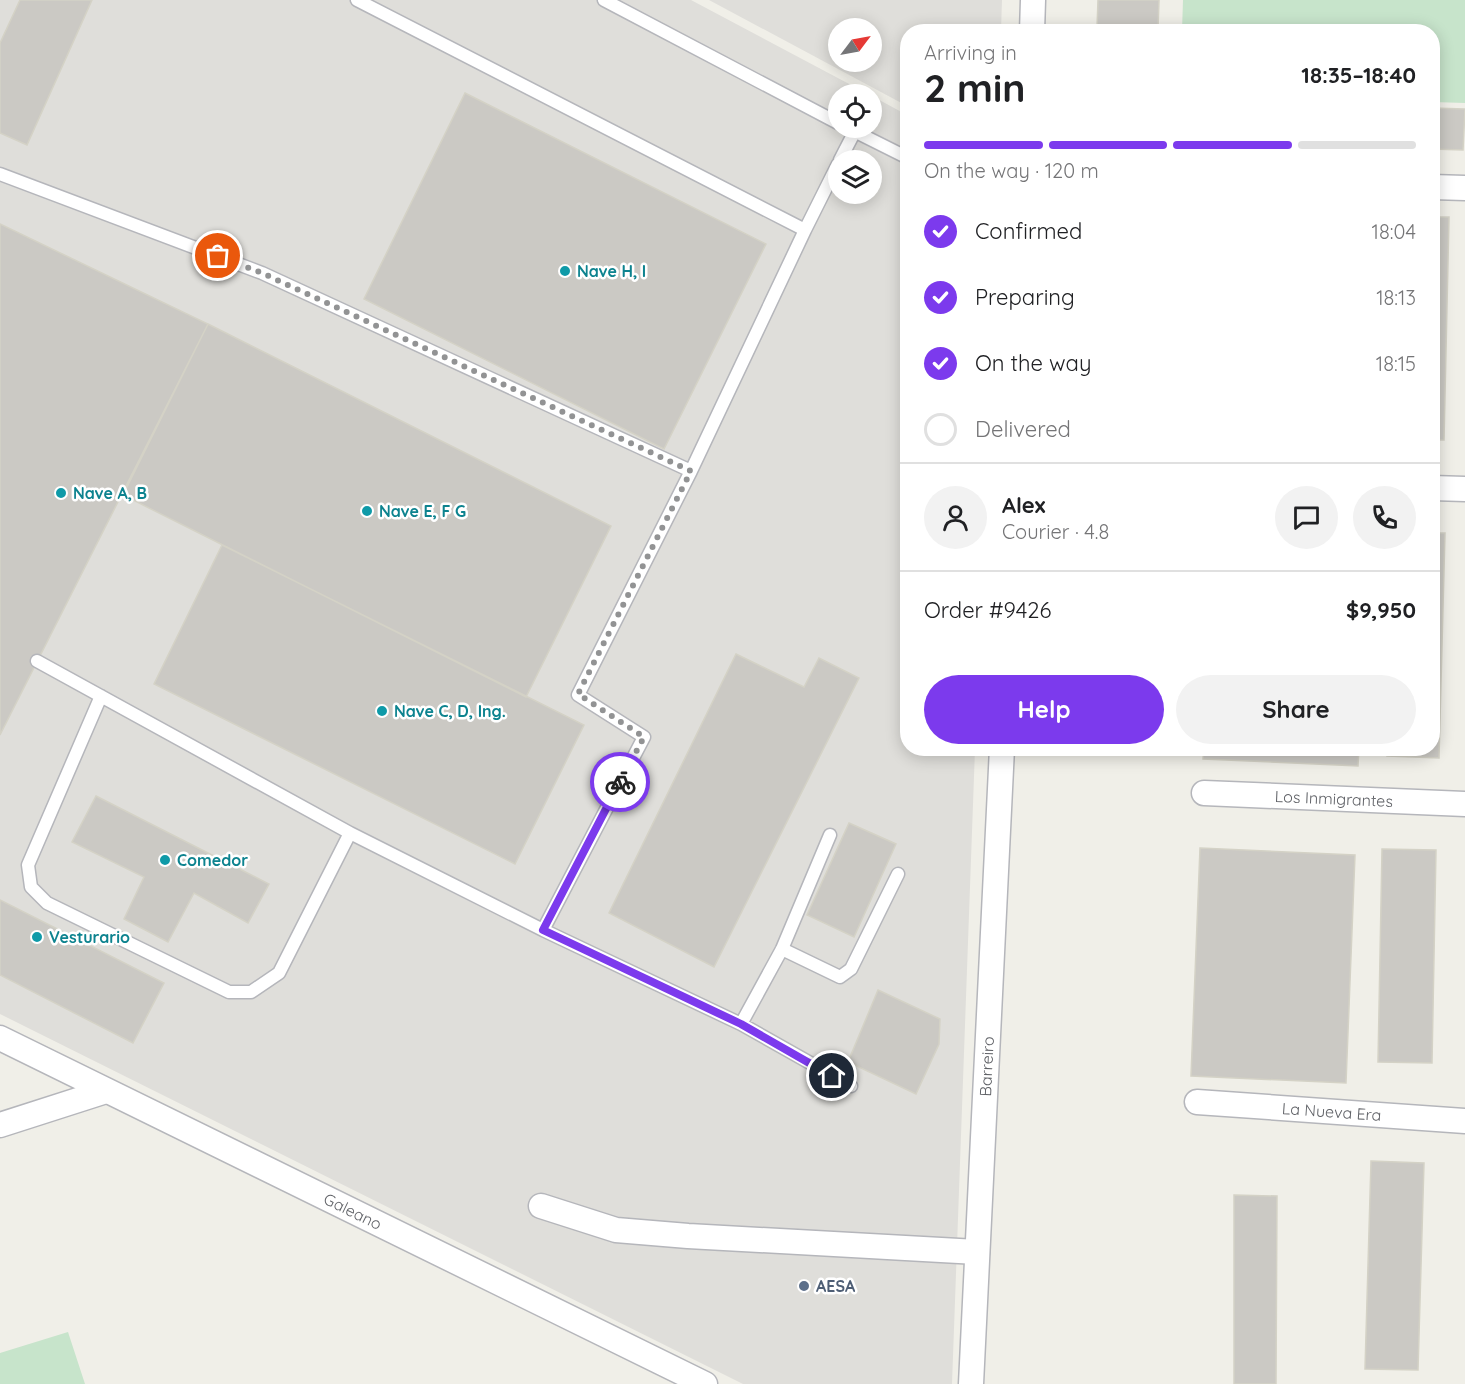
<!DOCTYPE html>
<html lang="en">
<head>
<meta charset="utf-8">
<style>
	:root { --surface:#fff; --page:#f2f2f2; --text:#202124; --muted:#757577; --line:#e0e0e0; --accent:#7c3aed }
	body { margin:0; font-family:Quicksand,sans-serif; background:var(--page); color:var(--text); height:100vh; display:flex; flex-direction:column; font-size:22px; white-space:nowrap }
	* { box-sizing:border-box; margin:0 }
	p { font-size:20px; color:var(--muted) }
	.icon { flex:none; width:33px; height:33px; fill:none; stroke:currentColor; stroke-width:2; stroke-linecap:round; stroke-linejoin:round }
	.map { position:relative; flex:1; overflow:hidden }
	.panel { position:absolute; left:900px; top:24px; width:540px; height:732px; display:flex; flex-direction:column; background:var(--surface); border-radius:24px; box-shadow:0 3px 15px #0003 }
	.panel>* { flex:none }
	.needle { width:39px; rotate:58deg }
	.tools { position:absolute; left:828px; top:18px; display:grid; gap:12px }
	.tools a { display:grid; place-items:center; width:54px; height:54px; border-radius:50%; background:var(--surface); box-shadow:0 3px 15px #0003; font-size:30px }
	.pin { position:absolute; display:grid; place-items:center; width:51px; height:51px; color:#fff; margin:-26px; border:3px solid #fff; border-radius:50%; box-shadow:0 2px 6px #0007 }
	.courier { position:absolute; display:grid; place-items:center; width:60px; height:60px; margin:-30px; border:4px solid #7c3aed; border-radius:50%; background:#fff; color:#222; box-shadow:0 2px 8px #0007 }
	.head em { font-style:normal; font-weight:800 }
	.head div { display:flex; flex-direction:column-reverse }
	.head { display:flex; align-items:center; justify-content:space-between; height:102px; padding:0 24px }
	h1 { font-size:39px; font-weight:800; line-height:45px }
	.bar { display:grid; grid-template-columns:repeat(4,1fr); gap:9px 6px; align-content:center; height:72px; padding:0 24px }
	.bar i { height:8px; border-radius:4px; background:var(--line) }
	.bar .selected { background:var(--accent) }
	.bar p { grid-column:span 4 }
	.line { display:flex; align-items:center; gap:15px; padding:0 24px; border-top:2px solid var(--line) }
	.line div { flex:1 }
	.round { display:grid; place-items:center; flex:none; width:63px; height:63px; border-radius:32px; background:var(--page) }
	ol { padding:0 24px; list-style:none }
	li { display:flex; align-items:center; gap:18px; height:66px }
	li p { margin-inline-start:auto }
	li .icon { padding:6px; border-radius:50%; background:var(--accent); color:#fff; stroke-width:4 }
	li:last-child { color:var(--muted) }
	li i { width:33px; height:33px; border:3px solid var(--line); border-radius:50% }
	.primary-button { display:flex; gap:12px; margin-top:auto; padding:12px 24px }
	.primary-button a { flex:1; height:69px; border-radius:36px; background:var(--accent); color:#fff; font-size:24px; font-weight:800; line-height:69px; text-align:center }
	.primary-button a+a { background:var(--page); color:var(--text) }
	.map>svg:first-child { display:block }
</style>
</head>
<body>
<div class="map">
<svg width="1465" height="1384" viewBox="0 0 1465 1384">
	<rect width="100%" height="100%" fill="#f0efe8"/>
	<!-- industrial -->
	<path fill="#dfdeda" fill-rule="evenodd" d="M0,0h691l177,94h-30v34h34v-32l35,19 1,633 67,1 -23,635h-209l-743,-370zM838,160h34v34h-34z
		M709,0h293l-1,31 -93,1 -1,74zM838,28h34v34h-34z"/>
	<!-- green -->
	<path fill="#c7e4cb" d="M1183,0h282v103l-32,-1 -1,-70 -250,-1z
		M68,1332l17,52h-85v-31z"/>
	<!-- building -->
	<path fill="#cbc9c4" stroke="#d4d2c6" stroke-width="1.5" d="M20,0h72l-65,145 -27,-12v-90z
		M1098,0h61l-1,29 -61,-1z
		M465,93l301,151 -102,205 -300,-150z
		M1432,108l33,1 -2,41 -31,-1z
		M1432,217h17l-5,223h-12z
		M0,224l208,100 -208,411z
		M208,324l403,202 -85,171 -403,-202z
		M1432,533h13l-6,225 -52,-2 1,-8h44z
		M222,545l362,180 -69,139 -361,-180z
		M736,654l68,33 15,-29 40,20 -145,289 -105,-54z
		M1204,748h155l-1,18 -155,-7z
		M96,796l173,88 -21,39 -54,-30 -26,49 -44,-23 20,-42 -72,-35z
		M849,823l47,21 -42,93 -47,-22z
		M1200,848l155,7 -9,228 -155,-7z
		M1382,849l54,1 -4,213 -54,-1z
		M0,900l164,83 -31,60 -133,-68z
		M878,990l62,29 -1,25 -23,50 -68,-32z
		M1371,1161l53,2 -6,207 -53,-1z
		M1234,1195l43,1 -1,188h-42z"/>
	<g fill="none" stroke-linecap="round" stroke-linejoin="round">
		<defs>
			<path id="lane" d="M357,0l448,230 -114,241 -113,224 66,42 -101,193
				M604,0l234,123
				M848,128l60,30
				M840,160l15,-29
				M0,174l262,99 429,198
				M805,230l33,-66
				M37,661l313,172 193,97 198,94 110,62
				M101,696l-73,169 3,22 16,16 182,89h22l28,-19 71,-140
				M782,949l58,28 11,-8 47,-95
				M741,1024l41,-75 48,-114"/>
			<g id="street">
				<path d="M1032,32l1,-32"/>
				<path d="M1432,187l33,1"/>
				<path d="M1432,488l33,1"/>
				<path id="s1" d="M1204,793l261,11"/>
				<path id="s2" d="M0,1038l705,346"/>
				<path id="s3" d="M1197,1102l268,19"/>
				<path d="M0,1125l106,-34"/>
				<path d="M541,1206l75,24 72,6 289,16"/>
				<path id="s4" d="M971,1384l31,-636"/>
			</g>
		</defs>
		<!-- lane casing -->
		<use href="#lane" stroke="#b5b6bb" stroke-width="15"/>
		<!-- street casing -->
		<use href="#street" stroke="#b5b6bb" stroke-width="27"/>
		<!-- lane -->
		<use href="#lane" stroke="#fff" stroke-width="12"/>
		<!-- street -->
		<use href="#street" stroke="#fff" stroke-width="24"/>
	</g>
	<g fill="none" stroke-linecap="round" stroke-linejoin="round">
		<!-- done -->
		<path stroke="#929394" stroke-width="6" stroke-dasharray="0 10.8" d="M218,256l44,17 429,198 -113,223 66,43 -24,45"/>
		<!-- route -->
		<path stroke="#7c3aed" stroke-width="8" d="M620,782l-77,148 198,94 91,52"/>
	</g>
	<!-- markers -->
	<g fill="#0f9aa8" stroke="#fff" stroke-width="2">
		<circle cx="565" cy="271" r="6"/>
		<circle cx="61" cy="493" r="6"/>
		<circle cx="367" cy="511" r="6"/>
		<circle cx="382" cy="711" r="6"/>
		<circle cx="165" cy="860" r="6"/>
		<circle cx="37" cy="937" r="6"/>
	</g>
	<circle fill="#5c6f8a" stroke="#fff" stroke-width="2" cx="804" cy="1286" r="6"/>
	<g text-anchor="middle" stroke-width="5" stroke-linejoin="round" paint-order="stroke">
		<!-- culture labels -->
		<g font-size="16" font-weight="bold" fill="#0d838f" stroke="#fff" text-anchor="start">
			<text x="577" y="277">Nave H, I</text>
			<text x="73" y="499">Nave A, B</text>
			<text x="379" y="517">Nave E, F G</text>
			<text x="394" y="717">Nave C, D, Ing.</text>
			<text x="177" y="866">Comedor</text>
			<text x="49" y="943">Vesturario</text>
		</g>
		<!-- street labels -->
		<g font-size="16" fill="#5f6166" stroke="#fff">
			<text dy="6" stroke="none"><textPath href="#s1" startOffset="130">Los Inmigrantes</textPath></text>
			<text dy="6" stroke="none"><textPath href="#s4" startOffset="318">Barreiro</textPath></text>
			<text dy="6" stroke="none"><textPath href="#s3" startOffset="135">La Nueva Era</textPath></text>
			<text dy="6" stroke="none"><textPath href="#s2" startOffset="393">Galeano</textPath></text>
		</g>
		<!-- service labels -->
		<g font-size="16" font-weight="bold" fill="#4e5e75" stroke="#fff" text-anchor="start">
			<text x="816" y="1292">AESA</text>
		</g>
	</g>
</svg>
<div class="tools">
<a><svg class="needle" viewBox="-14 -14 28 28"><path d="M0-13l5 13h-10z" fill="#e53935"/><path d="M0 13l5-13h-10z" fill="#757577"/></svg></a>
<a><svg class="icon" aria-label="locate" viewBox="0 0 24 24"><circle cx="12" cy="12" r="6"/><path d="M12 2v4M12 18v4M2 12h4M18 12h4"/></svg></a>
<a><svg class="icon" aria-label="layers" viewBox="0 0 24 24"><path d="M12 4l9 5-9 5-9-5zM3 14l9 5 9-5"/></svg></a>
</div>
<div class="pin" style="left:218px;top:256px;background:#ea580c"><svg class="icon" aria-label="bag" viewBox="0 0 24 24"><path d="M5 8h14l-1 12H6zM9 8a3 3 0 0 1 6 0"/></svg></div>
<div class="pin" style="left:832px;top:1076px;background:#1f2937"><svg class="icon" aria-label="home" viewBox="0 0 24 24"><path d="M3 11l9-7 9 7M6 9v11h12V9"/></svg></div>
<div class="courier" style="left:620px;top:782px"><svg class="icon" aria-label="bike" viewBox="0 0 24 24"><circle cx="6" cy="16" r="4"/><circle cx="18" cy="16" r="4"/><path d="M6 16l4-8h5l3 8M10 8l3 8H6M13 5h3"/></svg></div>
<section class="panel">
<div class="head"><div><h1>2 min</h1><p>Arriving in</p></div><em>18:35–18:40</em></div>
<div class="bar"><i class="selected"></i><i class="selected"></i><i class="selected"></i><i></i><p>On the way · 120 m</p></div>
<ol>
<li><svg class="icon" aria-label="check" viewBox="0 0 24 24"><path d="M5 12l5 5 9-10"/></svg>Confirmed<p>18:04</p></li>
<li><svg class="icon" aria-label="check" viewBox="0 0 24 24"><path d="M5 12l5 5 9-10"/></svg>Preparing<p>18:13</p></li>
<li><svg class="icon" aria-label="check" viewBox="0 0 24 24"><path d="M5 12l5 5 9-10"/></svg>On the way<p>18:15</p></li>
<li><i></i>Delivered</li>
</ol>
<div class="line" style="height:108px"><a class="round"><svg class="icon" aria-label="person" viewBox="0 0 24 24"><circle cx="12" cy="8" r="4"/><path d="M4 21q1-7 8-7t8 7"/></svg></a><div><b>Alex</b><p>Courier · 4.8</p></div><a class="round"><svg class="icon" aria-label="chat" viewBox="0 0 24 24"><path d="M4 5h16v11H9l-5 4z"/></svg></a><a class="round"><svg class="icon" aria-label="phone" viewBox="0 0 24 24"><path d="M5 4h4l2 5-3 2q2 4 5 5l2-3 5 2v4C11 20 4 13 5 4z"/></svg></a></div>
<div class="line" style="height:78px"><div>Order #9426</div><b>$9,950</b></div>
<div class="primary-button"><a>Help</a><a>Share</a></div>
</section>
</div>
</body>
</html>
